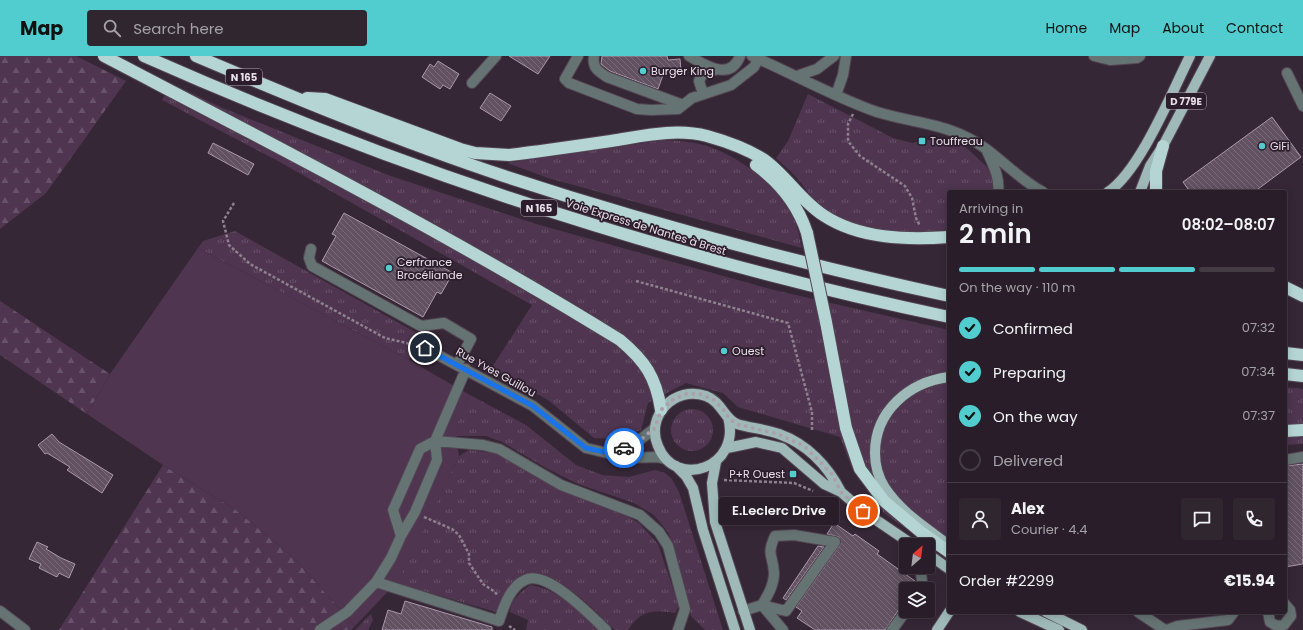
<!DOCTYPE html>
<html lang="en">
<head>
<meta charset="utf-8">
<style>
	:root { --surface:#281d28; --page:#302630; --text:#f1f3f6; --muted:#a5a2a8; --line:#443b45; --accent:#52cdcf }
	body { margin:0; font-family:Poppins,sans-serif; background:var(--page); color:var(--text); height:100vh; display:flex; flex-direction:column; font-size:15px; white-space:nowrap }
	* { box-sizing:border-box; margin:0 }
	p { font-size:13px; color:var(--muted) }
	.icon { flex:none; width:22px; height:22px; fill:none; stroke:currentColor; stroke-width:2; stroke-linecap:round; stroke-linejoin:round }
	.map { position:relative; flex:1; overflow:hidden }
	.details { position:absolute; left:947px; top:134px; width:340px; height:424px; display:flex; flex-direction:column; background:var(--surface); border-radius:4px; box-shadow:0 2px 10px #0003,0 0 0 1px var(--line) }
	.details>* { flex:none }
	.needle { width:26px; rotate:28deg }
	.fabs { position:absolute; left:899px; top:482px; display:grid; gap:8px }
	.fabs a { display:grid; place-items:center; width:36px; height:36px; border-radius:4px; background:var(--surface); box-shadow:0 2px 10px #0003,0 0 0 1px var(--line); font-size:20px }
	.pin { position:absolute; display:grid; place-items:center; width:34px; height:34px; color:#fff; margin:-17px; border:2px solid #fff; border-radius:50%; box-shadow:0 1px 4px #0007 }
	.courier { position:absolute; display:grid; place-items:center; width:40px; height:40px; margin:-20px; border:3px solid #1a73e8; border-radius:50%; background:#fff; color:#222; box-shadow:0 1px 5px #0007 }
	.bubble { position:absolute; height:28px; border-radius:4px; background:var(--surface); box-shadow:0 2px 10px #0003,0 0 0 1px var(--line); font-size:13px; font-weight:600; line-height:28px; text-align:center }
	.overview em { font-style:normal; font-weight:600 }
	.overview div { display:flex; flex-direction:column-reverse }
	.overview { display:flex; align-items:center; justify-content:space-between; height:68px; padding:0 12px }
	h1 { font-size:26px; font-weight:600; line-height:30px }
	.bar { display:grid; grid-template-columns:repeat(4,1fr); gap:6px 4px; align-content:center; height:48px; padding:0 12px }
	.bar i { height:5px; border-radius:3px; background:var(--line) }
	.bar .selected { background:var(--accent) }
	.bar p { grid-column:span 4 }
	.line { display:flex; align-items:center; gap:10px; padding:0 12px; border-top:1px solid var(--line) }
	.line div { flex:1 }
	.round { display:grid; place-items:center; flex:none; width:42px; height:42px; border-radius:4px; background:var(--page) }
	ol { padding:0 12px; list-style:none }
	li { display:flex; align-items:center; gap:12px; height:44px }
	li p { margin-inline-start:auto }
	li .icon { padding:4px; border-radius:50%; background:var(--accent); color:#111; stroke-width:4 }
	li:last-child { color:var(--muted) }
	li i { width:22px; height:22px; border:2px solid var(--line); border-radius:50% }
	header { display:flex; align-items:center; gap:24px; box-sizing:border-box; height:56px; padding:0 20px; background:var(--accent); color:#111 }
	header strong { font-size:19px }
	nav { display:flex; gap:22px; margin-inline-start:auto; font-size:14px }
	.search { width:280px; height:36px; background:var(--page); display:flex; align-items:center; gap:10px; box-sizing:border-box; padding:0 14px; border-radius:4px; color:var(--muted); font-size:15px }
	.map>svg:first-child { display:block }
</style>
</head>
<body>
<header>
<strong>Map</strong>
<div class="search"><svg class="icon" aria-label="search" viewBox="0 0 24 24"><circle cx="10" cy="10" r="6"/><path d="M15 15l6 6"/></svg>Search here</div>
<nav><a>Home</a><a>Map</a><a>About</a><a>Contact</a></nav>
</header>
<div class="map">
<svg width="1303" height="574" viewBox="0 0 1303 574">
	<defs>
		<pattern id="grass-tufts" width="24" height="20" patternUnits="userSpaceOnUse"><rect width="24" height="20" fill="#4f3550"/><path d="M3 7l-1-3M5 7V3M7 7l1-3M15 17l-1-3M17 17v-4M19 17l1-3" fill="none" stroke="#685269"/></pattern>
		<pattern id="forest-firs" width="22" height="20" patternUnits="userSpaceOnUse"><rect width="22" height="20" fill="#4f3550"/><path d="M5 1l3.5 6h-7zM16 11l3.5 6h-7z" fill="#685269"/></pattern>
		<pattern id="building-back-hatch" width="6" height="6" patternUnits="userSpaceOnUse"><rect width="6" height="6" fill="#615161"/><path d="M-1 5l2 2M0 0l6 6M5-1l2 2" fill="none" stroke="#786a78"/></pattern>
	</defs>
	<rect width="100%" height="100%" fill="#362736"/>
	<!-- grass -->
	<path fill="url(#grass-tufts)" d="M172,28l51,24 165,67 148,49 238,66 175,40v210l-18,6 -47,-33 -32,-45 -12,-31 -102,-30 -15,-14 -37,-10 -38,20 -7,27 -25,9 -22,-1 -46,-38 -57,-31 41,-64 -254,-144 -116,-61z
		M808,38l85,44 19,5 31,-5 12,2 14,10 18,17 5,10v15h-43v37c-39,7 -94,2 -127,-22 -11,-8 -17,-20 -26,-30 -6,-7 -14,-13 -20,-19l12,-17z
		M665,84c16,1 31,2 45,7 28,9 65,38 80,64 7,11 9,24 12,37l-254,-70 -41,-15z
		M235,175l189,106 -15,23 -211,-112 5,-7z
		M1285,331l18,2v55l-18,1z
		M470,339l56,30 50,40 26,10 27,2 26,-7 10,3 7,6 7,13 44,138h-18l-14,-14 -9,-39 -14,-45 -14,-17 -20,-12 -56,-19 -30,-15 -46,-27 -16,-6h-30l3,-22z
		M671 374a21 21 0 1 1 42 0a21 21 0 1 1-42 0Z
		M469,394l26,3 63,36 67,26 14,8 19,21 21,62 -4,7c-22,-3 -34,-3 -47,17h-13c-19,-18 -63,-67 -92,-55 -15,6 -21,23 -27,37l-100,-29 63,-127z
		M530,529c30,5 47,25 69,45h-73l2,-10 -18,-8c0,-12 11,-20 20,-27z
		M371,558l2,6 -5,10h-13z"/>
	<!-- forest -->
	<path fill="url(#forest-firs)" d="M0,0h76l50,25 -80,112 -46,36z
		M0,245l110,73 -23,40 -87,-59z
		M163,409l73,45 57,47 62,69 -4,4h-292z"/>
	<!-- pitch -->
	<path fill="#4f3550" d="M198,192l211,112 61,35c-13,23 -16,35 -11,61l-54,112 -9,15 -41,43 -62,-69 -57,-47 -73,-45 -76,-51 23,-40z"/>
	<!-- building -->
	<path fill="url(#building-back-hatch)" stroke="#ab98ab" d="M509,0h41l-12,18z
		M602,0h65l1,4 12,-1 1,12 -18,4 -5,14 -48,-18 -9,-7z
		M438,5l21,13 -9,15 -7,-4 -3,4 -18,-12 8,-13 4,3z
		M490,37l21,13 -10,15 -21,-13z
		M1272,61l29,40 -47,35h-64l-7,-10z
		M213,87l41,21 -6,11 -40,-22z
		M344,157l109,60 -12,21 -4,-2 -14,25 -101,-56 14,-25 -4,-2z
		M52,378l7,8 54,33 -11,18 -35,-23 3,-3 -23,-14 -2,1 -7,-9z
		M1303,408v100l-18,3v-101z
		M834,467l19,13 2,-2 24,17 -2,3 38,27 -2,8h-7v10l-21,31h-70l-18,-12 5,-7 -6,-4 44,-62 -1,-8 -12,-3z
		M37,486l11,5 -2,2 15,9 14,6 -6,14 -10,-5 -2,4 -18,-9 2,-4 -12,-5z
		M818,490l6,1 -38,53 -3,-2z
		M405,545l87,26v3h-110l6,-20 13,4z"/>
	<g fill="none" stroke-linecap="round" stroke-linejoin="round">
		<defs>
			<path id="minor" d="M578,0l-13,23 4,4 68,26 14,1 27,-1 14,-11 39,-13 23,-18 4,-8
				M594,0c-2,12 4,15 13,21l76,28
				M689,0c16,9 41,26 51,0
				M752,0c42,18 82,41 125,56 29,9 60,11 87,24 30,13 50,41 79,56
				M1094,0l16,4 27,-2 3,-2
				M1287,17l16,33
				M797,20l20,-7 17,-13
				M472,27l24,-27
				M703,38l-4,-13 4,-8 12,-3
				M836,39l7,-20 3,-19
				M987,95c6,14 13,26 11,41
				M311,193l-2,9 3,8 109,60 23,-3 27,16 -14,26
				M425,292l108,58 53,42 42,10 29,-1 9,2
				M466,313l-31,72 2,19 -22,52 -14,24 -8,-26 27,-61 15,-8 48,4 16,4 62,36 79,30 19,17 9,14 17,63 -7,21
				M614,398l23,-12 18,-14
				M1285,404l18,-3
				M401,480l-10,22 -15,24 123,39c5,-15 11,-34 26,-41 22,-11 66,36 81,50
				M920,533l2,-8 -2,-14
				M762,549l21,25
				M0,555l25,19
				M743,555l19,-6c6,-10 12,-20 12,-32 -1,-19 -8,-17 1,-37l19,-1 41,7 -49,69 -24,-6
				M1138,556l27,18
				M1268,556l2,10 7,4 7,-1 7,-9 -1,-6 -5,-6
				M320,574l27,-18 29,-30
				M892,574l14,-19
				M1167,574l11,-4 50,-6 6,-8"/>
			<path id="major" d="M1108,136c32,-21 64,-100 82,-136
				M1140,136l10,-26 13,-20 47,-90
				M949,321c-40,5 -74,34 -74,76 0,13 3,24 10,35 16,24 41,40 64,57
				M728,361c14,50 -52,74 -70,29 -13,-30 17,-61 48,-50 16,6 18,23 31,28 13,4 28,5 42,10 28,10 49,32 62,58
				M727,392l29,-6 26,6 42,36 17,8 22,19 50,34
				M716,406l-4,21 3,39 35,108
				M676,410l10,10 7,12 10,42 32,100
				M928,498l21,15
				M1020,556l39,18
				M1046,556l36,18
				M937,574l12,-18"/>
			<path id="highway" d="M104,0c174,91 348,180 516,284 25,21 36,37 41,70
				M144,0c259,115 528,203 805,261
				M196,0c101,43 203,85 308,120 146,48 294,87 445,120
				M307,42l18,1 135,50 15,4 34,2c34,-4 68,-9 102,-14 32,-5 64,-13 96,-5 18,5 40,13 56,23 22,15 37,41 60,56 36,24 84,25 126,22
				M756,109c23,17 42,40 51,68
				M1156,136v-21l7,-25
				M1285,231l18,9
				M826,266l20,106 14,41 24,32 38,32 27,19
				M1285,297l18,2
				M1285,318l18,2
				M1285,375l18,-1"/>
		</defs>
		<!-- minor casing -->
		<use href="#minor" stroke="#534553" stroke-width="12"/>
		<!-- major casing -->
		<use href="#major" stroke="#534553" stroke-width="12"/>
		<!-- highway casing -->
		<use href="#highway" stroke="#534553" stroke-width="14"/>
		<!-- path -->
		<path stroke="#8d818d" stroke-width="2.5" stroke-dasharray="3 2" stroke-linecap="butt" d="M853,58l-5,10v17l12,15 45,30 7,12 4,20 4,8
			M234,147l-11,18 6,24 21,19 135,74 30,7
			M636,225l152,42 24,89v18
			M724,424l70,3 19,8
			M424,461l28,12 7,6 10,19v9l14,21 12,8 3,4
			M509,570l6,4"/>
		<!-- minor -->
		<use href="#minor" stroke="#667373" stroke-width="10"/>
		<!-- major -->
		<use href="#major" stroke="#9fb9b9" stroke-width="10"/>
		<!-- highway -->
		<use href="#highway" stroke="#b5d5d5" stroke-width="12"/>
		<defs>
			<path id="highway-bridge" d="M807,177l19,89"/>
		</defs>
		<!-- highway-bridge casing -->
		<use href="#highway-bridge" stroke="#534553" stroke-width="14" stroke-linecap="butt"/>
		<!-- highway-bridge -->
		<use href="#highway-bridge" stroke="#b5d5d5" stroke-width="12"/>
	</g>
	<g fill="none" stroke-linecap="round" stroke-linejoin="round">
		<!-- done -->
		<path stroke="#ab9fab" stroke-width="4" stroke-dasharray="0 7.2" d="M624,392l14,-6 17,-14 6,-18 11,-10 14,-6h14l14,6 11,11 3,6 8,7 42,10 26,12 28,28 9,18 22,19"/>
		<!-- route -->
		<path stroke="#1a73e8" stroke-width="5" d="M425,292l108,58 53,42 28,6 10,-6"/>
	</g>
	<!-- markers -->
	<g fill="#52cdcf" stroke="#2c1d2c" stroke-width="1.5">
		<circle cx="643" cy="15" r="4"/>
		<rect x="918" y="81" width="8" height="8" rx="2"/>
		<circle cx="1262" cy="90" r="4"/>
		<circle cx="389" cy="212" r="4"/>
		<circle cx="724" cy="295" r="4"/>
		<rect x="789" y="414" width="8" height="8" rx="2"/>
	</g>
	<g text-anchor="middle" stroke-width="3.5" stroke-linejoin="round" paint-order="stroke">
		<!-- shield labels -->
		<g fill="#2c1d2c" stroke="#b1a6b1" stroke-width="1">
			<rect x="226" y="13" width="36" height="16" rx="3"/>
			<rect x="1166" y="37" width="40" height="16" rx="3"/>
			<rect x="521" y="144" width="36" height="16" rx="3"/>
		</g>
		<g font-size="10" font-weight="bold" fill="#eae0ea">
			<text x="244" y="25">N 165</text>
			<text x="1186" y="49">D 779E</text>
			<text x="539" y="156">N 165</text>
		</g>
		<!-- poi labels -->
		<g font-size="11" fill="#eae0ea" stroke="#2c1d2c" text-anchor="start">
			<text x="651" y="19">Burger King</text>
			<text x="930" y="89">Touffreau</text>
			<text x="1270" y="94">GiFi</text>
			<text x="397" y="210">Cerfrance<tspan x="397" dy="13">Brocéliande</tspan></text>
			<text x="732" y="299">Ouest</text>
			<text x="785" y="422" text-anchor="end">P+R Ouest</text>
		</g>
		<!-- street labels -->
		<g font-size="11" fill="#eae0ea" stroke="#2c1d2c">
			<text transform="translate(646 171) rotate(17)" y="4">Voie Express de Nantes à Brest</text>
			<text transform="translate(496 316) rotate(29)" y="4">Rue Yves Guillou</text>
		</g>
	</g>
</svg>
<div class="fabs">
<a><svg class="needle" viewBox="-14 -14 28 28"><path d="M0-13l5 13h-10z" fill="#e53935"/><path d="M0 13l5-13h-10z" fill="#a5a2a8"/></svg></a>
<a><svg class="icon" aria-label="layers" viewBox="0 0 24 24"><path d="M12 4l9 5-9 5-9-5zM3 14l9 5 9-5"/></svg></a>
</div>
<div class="pin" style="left:863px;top:455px;background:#ea580c"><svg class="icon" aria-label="bag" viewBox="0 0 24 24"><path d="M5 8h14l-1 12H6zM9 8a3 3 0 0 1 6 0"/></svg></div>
<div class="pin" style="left:425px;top:292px;background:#1f2937"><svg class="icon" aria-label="home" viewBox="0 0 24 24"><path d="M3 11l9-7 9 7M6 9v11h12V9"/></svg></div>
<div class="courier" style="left:624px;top:392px"><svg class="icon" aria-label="car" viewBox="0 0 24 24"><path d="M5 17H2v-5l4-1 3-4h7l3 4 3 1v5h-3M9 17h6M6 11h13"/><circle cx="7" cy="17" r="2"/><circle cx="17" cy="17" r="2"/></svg></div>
<div class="bubble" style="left:719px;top:441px;width:120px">E.Leclerc Drive</div>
<section class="details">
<div class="overview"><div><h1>2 min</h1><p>Arriving in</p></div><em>08:02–08:07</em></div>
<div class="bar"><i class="selected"></i><i class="selected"></i><i class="selected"></i><i></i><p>On the way · 110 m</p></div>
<ol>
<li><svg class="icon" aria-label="check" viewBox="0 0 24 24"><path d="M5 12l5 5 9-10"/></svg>Confirmed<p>07:32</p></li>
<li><svg class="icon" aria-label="check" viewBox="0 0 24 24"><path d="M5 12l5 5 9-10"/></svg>Preparing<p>07:34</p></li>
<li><svg class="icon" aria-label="check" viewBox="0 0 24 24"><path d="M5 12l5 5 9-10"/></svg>On the way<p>07:37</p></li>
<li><i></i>Delivered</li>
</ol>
<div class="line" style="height:72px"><a class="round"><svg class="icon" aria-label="person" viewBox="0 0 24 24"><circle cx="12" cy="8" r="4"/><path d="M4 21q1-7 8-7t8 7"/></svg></a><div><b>Alex</b><p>Courier · 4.4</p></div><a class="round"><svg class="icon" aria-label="chat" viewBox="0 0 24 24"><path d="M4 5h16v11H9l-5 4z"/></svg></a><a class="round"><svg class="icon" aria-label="phone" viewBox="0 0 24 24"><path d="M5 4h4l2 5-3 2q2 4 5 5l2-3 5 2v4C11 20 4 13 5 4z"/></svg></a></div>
<div class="line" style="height:52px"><div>Order #2299</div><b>€15.94</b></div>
</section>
</div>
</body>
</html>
